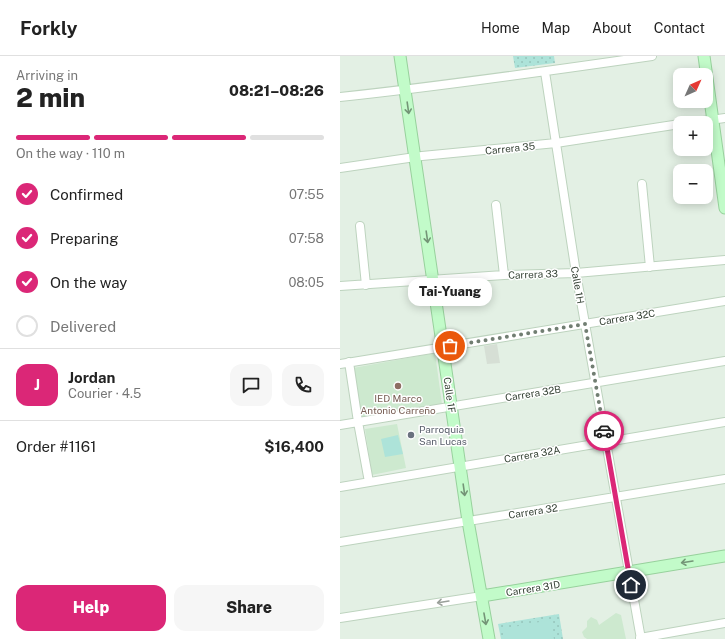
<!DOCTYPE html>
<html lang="en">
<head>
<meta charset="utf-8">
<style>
	:root { --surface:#fff; --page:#f6f6f6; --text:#222; --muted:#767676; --line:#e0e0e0; --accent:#db2777 }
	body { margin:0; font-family:"Public Sans",sans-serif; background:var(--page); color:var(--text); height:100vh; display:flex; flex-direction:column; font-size:15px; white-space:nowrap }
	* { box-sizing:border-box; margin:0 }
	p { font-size:13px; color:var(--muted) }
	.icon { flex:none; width:22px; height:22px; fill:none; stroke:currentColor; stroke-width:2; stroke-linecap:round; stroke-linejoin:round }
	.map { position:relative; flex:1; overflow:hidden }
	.sheet { display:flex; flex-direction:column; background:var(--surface); width:340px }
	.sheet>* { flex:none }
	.needle { width:26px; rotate:45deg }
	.controls { position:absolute; left:333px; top:12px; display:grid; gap:8px }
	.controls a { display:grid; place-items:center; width:40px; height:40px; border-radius:8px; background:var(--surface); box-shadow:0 2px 10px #0003; font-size:20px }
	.pin { position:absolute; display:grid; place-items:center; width:34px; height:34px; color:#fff; margin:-17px; border:2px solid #fff; border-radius:50%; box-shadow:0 1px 4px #0007 }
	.courier { position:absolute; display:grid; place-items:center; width:40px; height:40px; margin:-20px; border:3px solid #db2777; border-radius:50%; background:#fff; color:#222; box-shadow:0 1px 5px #0007 }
	.bubble { position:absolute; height:28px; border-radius:12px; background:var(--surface); box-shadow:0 2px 10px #0003; font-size:13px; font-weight:800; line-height:28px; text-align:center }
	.summary em { font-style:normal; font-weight:800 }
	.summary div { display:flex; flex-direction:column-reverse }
	.summary { display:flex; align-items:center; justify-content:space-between; height:68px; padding:0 16px }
	h1 { font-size:26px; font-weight:800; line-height:30px }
	.bar { display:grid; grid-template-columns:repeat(4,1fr); gap:6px 4px; align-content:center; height:48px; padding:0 16px }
	.bar i { height:5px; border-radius:3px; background:var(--line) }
	.bar .selected { background:var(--accent) }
	.bar p { grid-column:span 4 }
	.line { display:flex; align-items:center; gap:10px; padding:0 16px; border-top:1px solid var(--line) }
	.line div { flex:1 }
	.round { display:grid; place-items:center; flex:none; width:42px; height:42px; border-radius:12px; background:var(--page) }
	ol { padding:0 16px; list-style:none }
	li { display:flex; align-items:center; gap:12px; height:44px }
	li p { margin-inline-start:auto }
	li .icon { padding:4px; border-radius:50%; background:var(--accent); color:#fff; stroke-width:4 }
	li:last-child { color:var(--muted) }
	li i { width:22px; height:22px; border:2px solid var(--line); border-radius:50% }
	.cta { display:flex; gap:8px; margin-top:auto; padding:8px 16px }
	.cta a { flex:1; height:46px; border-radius:12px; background:var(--accent); color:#fff; font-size:16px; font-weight:800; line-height:46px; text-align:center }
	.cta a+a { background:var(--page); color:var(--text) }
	header { display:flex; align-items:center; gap:24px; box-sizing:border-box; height:56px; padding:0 20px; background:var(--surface); border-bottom:1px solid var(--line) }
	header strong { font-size:19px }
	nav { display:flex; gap:22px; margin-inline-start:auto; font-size:14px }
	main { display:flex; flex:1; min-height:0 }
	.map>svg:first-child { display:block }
</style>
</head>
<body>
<header>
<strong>Forkly</strong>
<nav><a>Home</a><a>Map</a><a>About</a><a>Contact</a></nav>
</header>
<main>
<section class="sheet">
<div class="summary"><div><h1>2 min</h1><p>Arriving in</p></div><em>08:21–08:26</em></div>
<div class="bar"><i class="selected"></i><i class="selected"></i><i class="selected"></i><i></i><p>On the way · 110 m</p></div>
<ol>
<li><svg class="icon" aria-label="check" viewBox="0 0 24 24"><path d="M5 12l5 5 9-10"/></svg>Confirmed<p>07:55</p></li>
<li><svg class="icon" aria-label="check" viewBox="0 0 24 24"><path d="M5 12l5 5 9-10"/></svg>Preparing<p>07:58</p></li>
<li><svg class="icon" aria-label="check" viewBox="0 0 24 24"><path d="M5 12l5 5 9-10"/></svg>On the way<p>08:05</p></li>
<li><i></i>Delivered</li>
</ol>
<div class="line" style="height:72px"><b class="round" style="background:var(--accent);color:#fff">J</b><div><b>Jordan</b><p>Courier · 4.5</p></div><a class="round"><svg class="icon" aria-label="chat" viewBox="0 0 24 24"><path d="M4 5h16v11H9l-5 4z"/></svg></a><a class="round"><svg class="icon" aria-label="phone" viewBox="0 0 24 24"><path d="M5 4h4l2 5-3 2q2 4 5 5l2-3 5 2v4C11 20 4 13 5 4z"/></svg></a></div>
<div class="line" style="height:52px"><div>Order #1161</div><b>$16,400</b></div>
<div class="cta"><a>Help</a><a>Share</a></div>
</section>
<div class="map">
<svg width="385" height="583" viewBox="0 0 385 583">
	<defs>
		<pattern id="park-dots" width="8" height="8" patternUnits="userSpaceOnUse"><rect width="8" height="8" fill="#ade3d9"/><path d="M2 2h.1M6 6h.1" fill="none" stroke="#95c4bb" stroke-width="1.8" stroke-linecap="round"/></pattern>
	</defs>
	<rect width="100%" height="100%" fill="#e3f0e4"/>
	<!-- industrial -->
	<path fill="#d6dfd5" d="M157,288l3,19 -13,1 -3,-18z"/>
	<!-- education -->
	<path fill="#cde9cf" d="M95,297l7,51 -81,14 -8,-50z
		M57,368l9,44 -34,7 -7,-46z
		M276,557l5,2 5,24h-39l-3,-2 -2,-5 5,-5v-6l4,-4 6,3 2,5z"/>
	<!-- park -->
	<path fill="url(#park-dots)" d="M173,0h41l1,7 -40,5z
		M219,558l4,25h-62l-3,-15z"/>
	<!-- garden -->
	<path fill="#ade3d9" d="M58,379l5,19 -18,3 -4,-18z
		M210,564l4,19h-49l-2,-10z"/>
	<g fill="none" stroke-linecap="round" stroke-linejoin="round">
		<defs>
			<path id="street" d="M205,16l31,201 65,366
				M0,41c104,-11 208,-26 312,-41
				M349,67l36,-5
				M0,112l82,-12 134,-13 124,-19
				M302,128l8,83
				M156,149l8,70
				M20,170l6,59
				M0,230l164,-11 72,-2 149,-13
				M9,306l9,60 11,60
				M0,308l385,-63
				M0,369l385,-64
				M0,431l385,-65
				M0,486l385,-63
				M0,562l142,-22
				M300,582l85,-15"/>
			<path id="secondary" d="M60,0l68,465 21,118
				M364,0l21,152
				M142,540l243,-40"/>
		</defs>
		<!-- street casing -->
		<use href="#street" stroke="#bdd3be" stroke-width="10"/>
		<!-- secondary casing -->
		<use href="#secondary" stroke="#97d19c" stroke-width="13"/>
		<!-- street -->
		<use href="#street" stroke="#fff" stroke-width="8"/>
		<!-- secondary -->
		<use href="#secondary" stroke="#c2fbc9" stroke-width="11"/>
	</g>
	<!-- one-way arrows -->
	<defs><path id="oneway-shaft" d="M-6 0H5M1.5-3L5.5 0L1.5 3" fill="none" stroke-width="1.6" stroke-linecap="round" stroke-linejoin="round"/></defs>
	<g stroke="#749577">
		<use href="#oneway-shaft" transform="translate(68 52) rotate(82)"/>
		<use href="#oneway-shaft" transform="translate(87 181) rotate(82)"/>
		<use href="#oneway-shaft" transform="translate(124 434) rotate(82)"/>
		<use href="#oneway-shaft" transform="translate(347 506) rotate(171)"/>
		<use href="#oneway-shaft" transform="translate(145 563) rotate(80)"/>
	</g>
	<use stroke="#9aa09a" href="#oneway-shaft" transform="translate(103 546) rotate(171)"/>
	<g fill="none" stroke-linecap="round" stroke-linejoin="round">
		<!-- done -->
		<path stroke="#717e72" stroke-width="4" stroke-dasharray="0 7.2" d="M110,290l135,-22 19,107"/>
		<!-- route -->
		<path stroke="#db2777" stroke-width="5" d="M264,375l27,154"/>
	</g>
	<!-- markers -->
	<circle fill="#8d6e63" stroke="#fff" stroke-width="1.5" cx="58" cy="330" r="4"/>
	<circle fill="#6b7280" stroke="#fff" stroke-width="1.5" cx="71" cy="379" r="4"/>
	<g text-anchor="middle" stroke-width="3" stroke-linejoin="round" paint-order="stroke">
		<!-- street labels -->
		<g font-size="10" fill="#344134" stroke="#fff">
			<text transform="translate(170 92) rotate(-6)" y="4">Carrera 35</text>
			<text transform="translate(193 218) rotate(-2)" y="4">Carrera 33</text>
			<text transform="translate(238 229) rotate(80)" y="4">Calle 1H</text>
			<text transform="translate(287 261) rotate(-9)" y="4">Carrera 32C</text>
			<text transform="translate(193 337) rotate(-9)" y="4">Carrera 32B</text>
			<text transform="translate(110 339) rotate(82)" y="4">Calle 1F</text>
			<text transform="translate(192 398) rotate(-10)" y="4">Carrera 32A</text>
			<text transform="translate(193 455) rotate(-9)" y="4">Carrera 32</text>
			<text transform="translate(193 532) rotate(-9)" y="4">Carrera 31D</text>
		</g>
		<!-- education labels -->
		<g font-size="10" fill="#785e54" stroke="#fff">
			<text x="58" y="346">IED Marco<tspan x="58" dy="12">Antonio Carreño</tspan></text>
		</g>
		<!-- worship labels -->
		<g font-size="10" fill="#5b616d" stroke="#fff" text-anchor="start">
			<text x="79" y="377">Parroquia<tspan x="79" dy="12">San Lucas</tspan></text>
		</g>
	</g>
</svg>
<div class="controls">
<a><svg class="needle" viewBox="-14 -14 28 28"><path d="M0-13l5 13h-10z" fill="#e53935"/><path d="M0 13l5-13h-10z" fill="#767676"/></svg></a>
<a>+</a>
<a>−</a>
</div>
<div class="pin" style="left:110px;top:290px;background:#ea580c"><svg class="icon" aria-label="bag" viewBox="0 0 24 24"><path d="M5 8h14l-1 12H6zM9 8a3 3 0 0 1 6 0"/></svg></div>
<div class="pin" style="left:291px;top:529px;background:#1f2937"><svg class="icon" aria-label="home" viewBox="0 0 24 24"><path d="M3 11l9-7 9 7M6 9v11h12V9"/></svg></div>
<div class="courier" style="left:264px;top:375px"><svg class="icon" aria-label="car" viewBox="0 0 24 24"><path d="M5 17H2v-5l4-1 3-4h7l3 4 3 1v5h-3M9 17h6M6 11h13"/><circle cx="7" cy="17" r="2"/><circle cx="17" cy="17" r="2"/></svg></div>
<div class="bubble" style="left:68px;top:222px;width:84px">Tai-Yuang</div>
</div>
</main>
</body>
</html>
